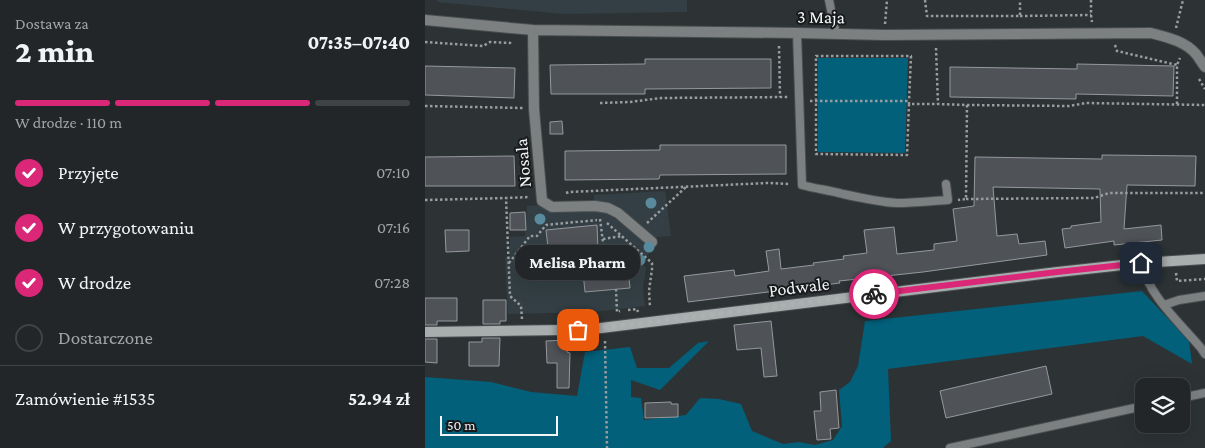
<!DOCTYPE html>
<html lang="pl">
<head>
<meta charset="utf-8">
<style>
	:root { --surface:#222628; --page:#2e3234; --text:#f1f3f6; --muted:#a2a5a8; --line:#3f4345; --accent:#db2777 }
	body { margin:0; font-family:"Crimson Pro",serif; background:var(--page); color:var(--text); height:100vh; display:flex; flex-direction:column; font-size:19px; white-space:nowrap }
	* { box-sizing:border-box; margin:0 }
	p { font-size:16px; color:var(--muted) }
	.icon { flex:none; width:28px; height:28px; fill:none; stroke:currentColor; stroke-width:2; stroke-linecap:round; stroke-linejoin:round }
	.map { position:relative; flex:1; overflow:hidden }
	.side { display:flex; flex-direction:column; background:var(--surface); width:425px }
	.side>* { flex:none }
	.fabs { position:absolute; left:710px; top:378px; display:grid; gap:10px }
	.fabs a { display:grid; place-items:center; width:55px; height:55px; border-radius:10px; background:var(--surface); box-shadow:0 5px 20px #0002,0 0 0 1px var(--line); font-size:25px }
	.scale { position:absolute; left:15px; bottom:12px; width:118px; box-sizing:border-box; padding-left:5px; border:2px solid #f2f5f7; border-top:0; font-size:14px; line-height:18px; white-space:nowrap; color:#f2f5f7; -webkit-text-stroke:4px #181a1b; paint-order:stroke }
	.pin { position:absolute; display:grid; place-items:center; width:42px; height:42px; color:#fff; margin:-21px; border-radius:10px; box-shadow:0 2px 8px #0006 }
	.courier { position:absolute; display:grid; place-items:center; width:50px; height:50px; margin:-25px; border:4px solid #db2777; border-radius:50%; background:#fff; color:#222; box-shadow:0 1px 6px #0007 }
	.bubble { position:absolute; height:35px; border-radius:15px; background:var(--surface); box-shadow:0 5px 20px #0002,0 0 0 1px var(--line); font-size:16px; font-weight:800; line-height:35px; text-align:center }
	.overview em { font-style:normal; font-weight:800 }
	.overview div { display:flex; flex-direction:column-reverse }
	.overview { display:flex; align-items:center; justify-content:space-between; height:85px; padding:0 15px }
	h1 { font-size:32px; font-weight:800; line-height:38px }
	.bar { display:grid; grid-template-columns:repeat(4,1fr); gap:8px 5px; align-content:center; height:60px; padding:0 15px }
	.bar i { height:6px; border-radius:4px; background:var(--line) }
	.bar .current { background:var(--accent) }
	.bar p { grid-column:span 4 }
	.line { display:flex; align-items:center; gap:12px; padding:0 15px; border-top:1px solid var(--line) }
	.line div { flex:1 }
	ol { padding:0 15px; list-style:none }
	li { display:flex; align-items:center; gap:15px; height:55px }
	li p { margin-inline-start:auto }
	li .icon { padding:5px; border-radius:50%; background:var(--accent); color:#fff; stroke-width:4 }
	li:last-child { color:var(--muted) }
	li i { width:28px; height:28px; border:2px solid var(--line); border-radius:50% }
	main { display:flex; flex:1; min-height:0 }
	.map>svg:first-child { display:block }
</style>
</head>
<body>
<main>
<section class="side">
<div class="overview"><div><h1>2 min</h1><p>Dostawa za</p></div><em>07:35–07:40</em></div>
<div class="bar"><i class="current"></i><i class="current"></i><i class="current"></i><i></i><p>W drodze · 110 m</p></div>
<ol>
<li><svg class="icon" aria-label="check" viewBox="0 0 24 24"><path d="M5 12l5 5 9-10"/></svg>Przyjęte<p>07:10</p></li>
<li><svg class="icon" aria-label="check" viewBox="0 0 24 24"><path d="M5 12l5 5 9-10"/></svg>W przygotowaniu<p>07:16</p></li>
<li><svg class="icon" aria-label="check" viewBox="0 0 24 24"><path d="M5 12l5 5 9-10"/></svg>W drodze<p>07:28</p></li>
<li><i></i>Dostarczone</li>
</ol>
<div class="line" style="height:65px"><div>Zamówienie #1535</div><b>52.94 zł</b></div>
</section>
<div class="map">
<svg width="780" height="448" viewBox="0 0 780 448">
	<rect width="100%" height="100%" fill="#2d3335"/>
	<!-- built -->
	<path fill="#333f44" d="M12,0h250v12l-123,2 -127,-12z
		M240,191l6,45 -14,1 -3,9 -12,17 4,5 -3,20 2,18 -52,6 -85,2 -3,-57h5v-20l15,-1 2,-30 67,-5v-6z"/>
	<!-- green -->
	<path fill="#02607a" d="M393,58h90l-3,95 -87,-1z
		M717,291l47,50 3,23 -49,-28 -255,33 3,72 -8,7h-458v-71l66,5 40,10 46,4 8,-44 45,-5 7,21h32l29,-25 11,-2 -49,49 -29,-10v17l10,1 3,22 42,-5 14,-17 19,1 22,5 11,27 31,13 16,-2 16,3 18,-5 9,-14 -3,-36 11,-8 8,-16 7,-45z"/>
	<!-- building -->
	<path fill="#4f5257" stroke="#95999e" d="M220,59h126v29l-126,1v5h-94l-1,-29 95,-1z
		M652,64l97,2 -1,30 -97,-2v5l-126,-2v-30l127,2z
		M0,66l90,2 -1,30 -89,-3z
		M137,121l1,13h-13v-12z
		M235,145h126v29l-126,1 -1,4 -94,1v-29l95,-1z
		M677,155l94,1 -1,30 -68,-1 -3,44 37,-4 1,15 -48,5v-4l-49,7 -3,-19 9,-1v-2l30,-4 -1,-33 -107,-2 4,49 20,-2 2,10 26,-3 2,14 -124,17 -84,9 1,2 -152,19 -4,-26 50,-6 1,6 34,-5 -3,-20 13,-2 2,20 33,-4 -1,-2 31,-4 -1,-3 24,-3 -3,-23 30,-3 3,27 37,-4v-6l23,-3 -4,-32 21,-3 1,-49 127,2z
		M89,156l1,30h-90v-29z
		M100,212l1,18h-16v-17z
		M172,225l1,26 28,-3 4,40 -45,4 -4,-39 -32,3 -3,-26z
		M20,230h24v21l-23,1z
		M0,298h32v23h-20v4h-12z
		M58,300h23v21h-6v3h-17z
		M346,321l6,55 -13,1 -3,-29 -24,2 -3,-25z
		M57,338h18l-1,28h-30v-24h13z
		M0,339h12v24l-12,-1z
		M142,340v12l3,1 -1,35h-12v-25h-10l-1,-22z
		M621,366l6,28 -106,24 -6,-27z
		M411,390l3,38 -9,1 1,10 -14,1 -3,-29h7l-1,-19z
		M246,402v2h7v13l-33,1v-15z"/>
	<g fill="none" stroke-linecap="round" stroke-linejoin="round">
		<defs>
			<path id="lane" d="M404,0l7,34
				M372,33l5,152c14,4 27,5 41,9 18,4 36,8 54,9 17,0 34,-2 51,-3l-2,-16
				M716,263c8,33 39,60 60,85l4,6
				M739,305l15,-5 26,-4
				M756,398l24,-5
				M525,448l194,-42"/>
			<path id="street" d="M0,20l108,10 264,3 88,2 266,-2c15,4 34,8 45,21 3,4 6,9 9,13
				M108,30l1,79 8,92 10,6 43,-1 13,2 10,5 34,29"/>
			<path id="secondary" d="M0,332l139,-2 29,-1 465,-57 83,-9 64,-4"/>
		</defs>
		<!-- lane casing -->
		<use href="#lane" stroke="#494e50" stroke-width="10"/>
		<!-- street casing -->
		<use href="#street" stroke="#494e50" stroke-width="12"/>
		<!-- secondary casing -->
		<use href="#secondary" stroke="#494e50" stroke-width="12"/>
		<!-- path -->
		<path stroke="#999d9f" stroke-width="2.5" stroke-dasharray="2.5 2.5" stroke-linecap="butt" d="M500,0l2,16h93v-16
			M666,0v15l1,7
			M595,16l71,-1
			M460,24l2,-24
			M751,28l7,-28
			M0,42l58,4 7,-4 20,1 1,-2
			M690,45l2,6 60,14
			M354,46l1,51
			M511,48l2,56 29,1 -1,94 -8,1
			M774,79l6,10
			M385,101h99v3h29
			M175,103l30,-1 31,-4 127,-1
			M484,104l-2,51 -91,-1v-98h95l-2,45
			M752,104v-39l3,-7
			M542,105l102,1 17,-3 119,2
			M0,106l98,2
			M141,193l3,-1 199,-9 22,1
			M541,199l128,-1 15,-5h96
			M0,200l81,-2
			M175,219l4,31
			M182,223l45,40v6l-3,22 1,16
			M222,223l39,-36
			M178,239l19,-3
			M84,263l21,-27h7l9,-11 51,-5
			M751,273l1,8 28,-2
			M191,289l1,23 3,-1
			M203,310l9,-1 1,3
			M97,319l-1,-13 -11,-10 -4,-98 24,-1
			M180,341l2,107"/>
		<!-- lane -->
		<use href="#lane" stroke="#7d8080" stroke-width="8"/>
		<!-- street -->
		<use href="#street" stroke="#7d8080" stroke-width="10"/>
		<!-- secondary -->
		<use href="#secondary" stroke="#a8adad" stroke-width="10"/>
	</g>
	<!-- trees -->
	<g fill="#598a9e">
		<circle cx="226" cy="203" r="5.5"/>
		<circle cx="115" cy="219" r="5.5"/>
		<circle cx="224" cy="247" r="5.5"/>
		<circle cx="215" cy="260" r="5.5"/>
	</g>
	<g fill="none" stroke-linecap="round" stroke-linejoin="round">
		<!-- done -->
		<path stroke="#adb1b3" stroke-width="5" stroke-dasharray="0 9" d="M153,330l58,-6 238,-30"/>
		<!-- route -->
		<path stroke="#db2777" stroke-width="6" d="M449,294l183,-22 84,-9"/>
	</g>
	<g text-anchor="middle" stroke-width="4" stroke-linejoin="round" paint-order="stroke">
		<!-- street labels -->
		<g font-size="18" fill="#f2f5f7" stroke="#181a1b">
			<text transform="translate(396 17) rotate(1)" y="6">3 Maja</text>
			<text transform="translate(98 163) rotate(-95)" y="6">Nosala</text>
			<text transform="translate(374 287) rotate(-7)" y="6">Podwale</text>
		</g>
	</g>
</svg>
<div class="fabs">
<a><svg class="icon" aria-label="layers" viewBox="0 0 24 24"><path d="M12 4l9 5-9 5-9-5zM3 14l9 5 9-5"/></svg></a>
</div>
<div class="scale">50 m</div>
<div class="pin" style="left:153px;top:330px;background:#ea580c"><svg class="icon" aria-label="bag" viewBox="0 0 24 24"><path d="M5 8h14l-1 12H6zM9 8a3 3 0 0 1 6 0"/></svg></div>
<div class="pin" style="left:716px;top:263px;background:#1f2937"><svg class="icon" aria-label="home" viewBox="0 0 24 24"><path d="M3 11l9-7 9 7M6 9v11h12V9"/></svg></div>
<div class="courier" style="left:449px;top:294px"><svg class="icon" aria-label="bike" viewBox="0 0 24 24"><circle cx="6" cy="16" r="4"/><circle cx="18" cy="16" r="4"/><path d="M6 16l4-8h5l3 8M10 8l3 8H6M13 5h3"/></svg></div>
<div class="bubble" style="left:90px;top:245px;width:125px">Melisa Pharm</div>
</div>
</main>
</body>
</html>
